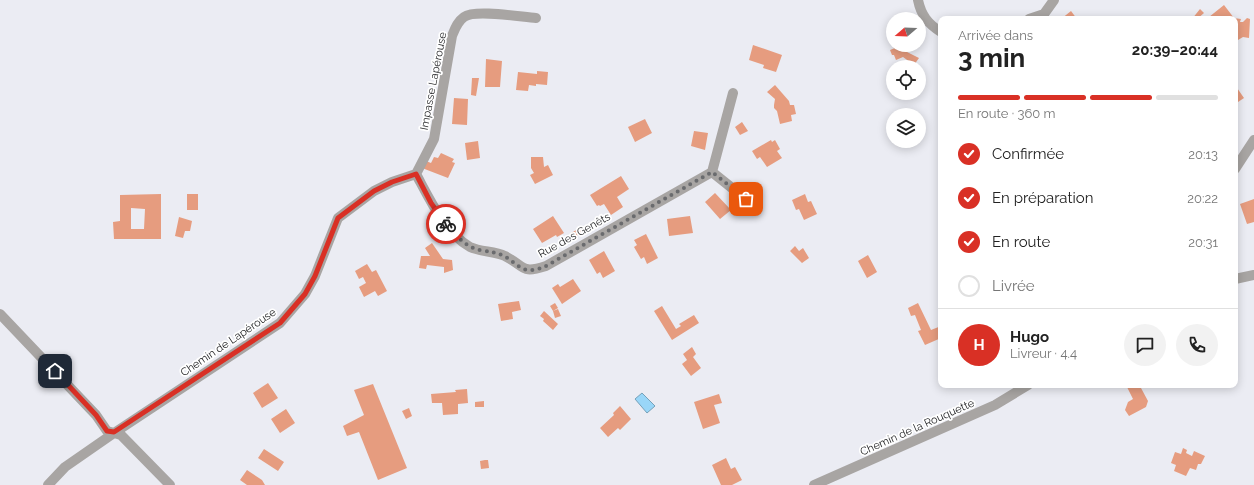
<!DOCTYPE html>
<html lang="fr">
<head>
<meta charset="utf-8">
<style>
	:root { --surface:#fff; --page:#f2f2f2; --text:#222; --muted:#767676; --line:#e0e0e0; --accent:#d93025 }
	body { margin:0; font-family:Raleway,sans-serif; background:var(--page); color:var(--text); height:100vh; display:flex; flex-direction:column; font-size:15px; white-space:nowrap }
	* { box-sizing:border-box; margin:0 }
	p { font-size:13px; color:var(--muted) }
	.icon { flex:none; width:22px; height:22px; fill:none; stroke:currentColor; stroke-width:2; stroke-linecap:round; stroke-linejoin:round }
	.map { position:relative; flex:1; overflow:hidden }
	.details { position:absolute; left:938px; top:16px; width:300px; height:372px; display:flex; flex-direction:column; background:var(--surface); border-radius:8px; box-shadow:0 2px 10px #0003 }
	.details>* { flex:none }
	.needle { width:26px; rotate:251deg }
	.fabs { position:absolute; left:886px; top:12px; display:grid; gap:8px }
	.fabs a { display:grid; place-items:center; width:40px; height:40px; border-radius:50%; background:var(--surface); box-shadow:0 2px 10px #0003; font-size:20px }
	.pin { position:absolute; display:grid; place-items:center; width:34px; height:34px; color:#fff; margin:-17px; border-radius:8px; box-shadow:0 2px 6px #0006 }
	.courier { position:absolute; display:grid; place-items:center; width:40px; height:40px; margin:-20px; border:3px solid #d93025; border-radius:50%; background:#fff; color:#222; box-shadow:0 1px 5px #0007 }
	.summary em { font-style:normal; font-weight:700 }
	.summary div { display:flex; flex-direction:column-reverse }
	.summary { display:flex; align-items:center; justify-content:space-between; height:68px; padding:0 20px }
	h1 { font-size:26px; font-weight:700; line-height:30px }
	.bar { display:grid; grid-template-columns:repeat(4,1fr); gap:6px 4px; align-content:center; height:48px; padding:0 20px }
	.bar i { height:5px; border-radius:3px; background:var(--line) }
	.bar .current { background:var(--accent) }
	.bar p { grid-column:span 4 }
	.line { display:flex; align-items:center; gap:10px; padding:0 20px; border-top:1px solid var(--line) }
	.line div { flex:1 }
	.round { display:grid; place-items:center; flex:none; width:42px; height:42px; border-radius:21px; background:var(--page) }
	ol { padding:0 20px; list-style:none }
	li { display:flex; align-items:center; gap:12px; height:44px }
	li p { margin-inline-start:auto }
	li .icon { padding:4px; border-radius:50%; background:var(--accent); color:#fff; stroke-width:4 }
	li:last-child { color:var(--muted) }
	li i { width:22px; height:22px; border:2px solid var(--line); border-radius:50% }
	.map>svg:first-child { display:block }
</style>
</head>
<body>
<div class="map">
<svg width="1254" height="485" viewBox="0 0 1254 485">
	<rect width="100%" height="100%" fill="#ebecf3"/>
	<!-- water -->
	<path fill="#99d6f8" stroke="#76a1b9" d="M642,393l13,13 -8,7 -12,-14z"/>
	<!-- building -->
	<path fill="#e69c7f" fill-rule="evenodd" d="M1224,5l10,13 7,1 -1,3h3l4,-4 3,1 -1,19 -6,-1 -5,3h-3v-21h-24l-2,-2z
		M1200,9l4,4 -7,6h-5z
		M1071,11l6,8h-16z
		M753,45l29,10 -6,17 -13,-4 1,-3 -15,-5z
		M894,45h10l3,7 12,6 -5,7 -11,-8 -7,3 -2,-5h-2l-2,-5 5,-2z
		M486,59l16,2 -2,26h-15z
		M537,71l11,1 -1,13 -11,-1v2l-7,-1 -1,6 -12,-1 2,-18 19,2z
		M472,78h7l-3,18 -5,-1z
		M775,85l14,16 1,4h4l2,9 -5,1 1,6 -12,3 -3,-13 -3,-3v-3l1,-6 -8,-7z
		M1235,85l9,13 -9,6z
		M454,98l14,1 -1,26 -15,-1z
		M645,119l7,14 -17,9 -7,-15z
		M742,122l6,9 -8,4 -5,-8z
		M694,131l14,2 -3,17 -14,-4z
		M771,140l1,2 3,-2 5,9 -3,2 5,7 -15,9 -7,-10 -3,2 -5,-8z
		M478,141l2,17 -13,2 -2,-17z
		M441,153l13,6 -2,3 3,1 -7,15 -26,-10 4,-7 5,2 3,-6 4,1z
		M531,157h12l1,10 4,-2 5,10 -18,9 -5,-9 4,-2 -3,-5z
		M621,176l8,13 -12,8 6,10 -12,8 -7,-11 -4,2 -1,-1 -2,1 -7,-11z
		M715,193l16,17 -11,9 -15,-17z
		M161,194v45h-47l-1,-17 7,-1v-26zM131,208l14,1 -1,20h-13z
		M187,194h11v16h-11z
		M805,194l3,8 3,-1 6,13 -13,6 -5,-11 -3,1 -4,-10z
		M1254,199v23l-7,2 -7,-20z
		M553,216l11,17 -7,4 -1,-2 -14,8 -9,-14z
		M690,216l3,17 -24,3 -2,-17z
		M179,217l13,4 -2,10h-5l-2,7 -8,-2z
		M579,228l3,5 -10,5 -2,-4z
		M646,234l12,24 -11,6 -3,-7 -3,2 -7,-12 3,-2 -3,-5z
		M432,243l11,16 9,1 1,10 -9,3v-6l-17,-2 -1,4 -7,-1 2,-12h9l-5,-8z
		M795,246l4,5 4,-3 6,10 -7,5 -12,-12z
		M604,251l11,20 -12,7 -3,-6 -3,2 -8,-14z
		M868,255l9,17 -10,6 -9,-17z
		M367,264l5,8 4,-2 11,21 -9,5 -3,-5 -11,6 -5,-10 7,-4 -3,-6 -4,2 -4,-8z
		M573,279l8,12 -19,13 -10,-16 6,-4 2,3z
		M519,301l2,9 -9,2 1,7 -12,2 -3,-17z
		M555,303l3,5 -5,3 5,-2 3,7 -6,2 -2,-7 -3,-5z
		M918,303l13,27 10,-4v12l-16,7 -7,-14 3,-1 -6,-15 -4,1 -3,-8z
		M662,306l14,23 5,-3 -2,-2 15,-9 5,8 -27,17 -18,-29z
		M544,311l14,13 -5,6 -10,-9 1,-2 -4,-3z
		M692,347l4,7 -3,3 8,11 -10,8 -9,-12 5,-4 -4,-6z
		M268,383l10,15 -16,10 -9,-15z
		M373,384l34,84 -29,12 -19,-48 -12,4 -4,-10 21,-11 -10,-25z
		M1126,385h16l-1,3 7,13 -2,6 -17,9 -4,-6 3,-8 5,-3z
		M467,389l1,14 -10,1v10l-15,1 -1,-12h-10l-1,-9 25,-2 -1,-2z
		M719,394l3,9 -8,2 6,18 -17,6 -9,-27z
		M484,401v6h-9v-5z
		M620,406l11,13 -11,11 -2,-2 -10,9 -8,-9 14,-13 -1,-2z
		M409,408l3,8 -6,3 -4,-8z
		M286,409l9,14 -15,10 -9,-14z
		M1183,448l4,2 -1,3 6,3 2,-5 11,5 -4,8h-3l-2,6 -6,-2 -4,8 -12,-5 2,-6 -5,-2 4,-11 6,2z
		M264,449l20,13 -6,9 -20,-13z
		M726,458l5,11 4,-2 7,13 -10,5h-11l-9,-20z
		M485,460h3l1,8 -8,1 -1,-8z
		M247,470l15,10 3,5h-18l-7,-5z"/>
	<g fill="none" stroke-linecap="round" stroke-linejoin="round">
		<!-- minor -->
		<path stroke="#a8a5a3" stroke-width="10" d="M918,0c3,15 10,24 23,32
			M1029,19l15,-5 10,-14
			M733,93l-21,79 45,36
			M1235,169l19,-29
			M416,174l18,-35 18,-103c3,-7 5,-14 12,-19 11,-8 57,0 72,1
			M1235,279l19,-4
			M0,314l96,101 11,16 14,4 49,50
			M48,485l17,-18 49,-34 166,-110 25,-29 10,-18 23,-58 36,-27 18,-9 24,-8c13,24 29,59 54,73 11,5 24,4 35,9 21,11 16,18 41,10l166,-94
			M814,485l181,-80 33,-20"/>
	</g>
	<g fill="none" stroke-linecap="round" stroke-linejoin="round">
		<!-- done -->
		<path stroke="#6a6b6e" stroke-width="4" stroke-dasharray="0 7.2" d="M446,224c10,11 19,23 34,26 9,2 16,2 24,6 8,4 15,13 24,14 6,1 13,-2 18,-4l166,-94 34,27"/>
		<!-- route -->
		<path stroke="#d93025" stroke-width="5" d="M55,371l41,44 11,16 7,1 166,-109 25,-29 10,-18 23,-58 36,-27 18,-9 24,-8 15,29 15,21"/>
	</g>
	<g text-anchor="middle" stroke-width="3.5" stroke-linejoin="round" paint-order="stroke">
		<!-- street labels -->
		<g font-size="11" fill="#242527" stroke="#fff">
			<text transform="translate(433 81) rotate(-79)" y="4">Impasse Lapérouse</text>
			<text transform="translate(574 235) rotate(-29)" y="4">Rue des Genêts</text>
			<text transform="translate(228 342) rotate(-34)" y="4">Chemin de Lapérouse</text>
			<text transform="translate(917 427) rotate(-24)" y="4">Chemin de la Rouquette</text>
		</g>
	</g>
</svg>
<div class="fabs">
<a><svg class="needle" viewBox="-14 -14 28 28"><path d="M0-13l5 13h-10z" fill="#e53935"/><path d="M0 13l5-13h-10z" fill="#767676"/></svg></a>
<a><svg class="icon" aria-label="locate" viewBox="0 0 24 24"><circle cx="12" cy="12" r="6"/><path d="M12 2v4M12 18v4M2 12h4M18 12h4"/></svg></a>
<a><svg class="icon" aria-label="layers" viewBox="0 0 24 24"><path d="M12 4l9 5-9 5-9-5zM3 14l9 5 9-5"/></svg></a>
</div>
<div class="pin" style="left:746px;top:199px;background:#ea580c"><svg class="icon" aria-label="bag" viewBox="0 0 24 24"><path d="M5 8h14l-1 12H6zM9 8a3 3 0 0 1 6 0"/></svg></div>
<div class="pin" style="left:55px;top:371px;background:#1f2937"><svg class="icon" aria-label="home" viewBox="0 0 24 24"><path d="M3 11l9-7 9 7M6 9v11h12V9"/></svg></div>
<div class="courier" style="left:446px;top:224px"><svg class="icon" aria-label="bike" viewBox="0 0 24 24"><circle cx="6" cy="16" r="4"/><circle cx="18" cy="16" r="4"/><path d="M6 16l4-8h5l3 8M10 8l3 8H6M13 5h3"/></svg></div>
<section class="details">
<div class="summary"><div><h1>3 min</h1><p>Arrivée dans</p></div><em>20:39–20:44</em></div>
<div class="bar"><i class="current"></i><i class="current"></i><i class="current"></i><i></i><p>En route · 360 m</p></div>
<ol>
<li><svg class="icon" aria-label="check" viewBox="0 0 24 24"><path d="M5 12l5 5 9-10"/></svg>Confirmée<p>20:13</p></li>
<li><svg class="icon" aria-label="check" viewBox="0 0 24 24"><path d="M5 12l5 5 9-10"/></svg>En préparation<p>20:22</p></li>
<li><svg class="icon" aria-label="check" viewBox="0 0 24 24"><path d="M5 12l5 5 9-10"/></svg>En route<p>20:31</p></li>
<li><i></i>Livrée</li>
</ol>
<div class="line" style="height:72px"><b class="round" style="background:var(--accent);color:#fff">H</b><div><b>Hugo</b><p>Livreur · 4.4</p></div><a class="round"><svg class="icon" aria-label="chat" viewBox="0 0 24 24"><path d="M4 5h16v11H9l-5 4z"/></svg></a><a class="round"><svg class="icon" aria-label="phone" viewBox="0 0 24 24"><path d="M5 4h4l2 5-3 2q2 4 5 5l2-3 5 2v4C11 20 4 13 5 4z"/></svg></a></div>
</section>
</div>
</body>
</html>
